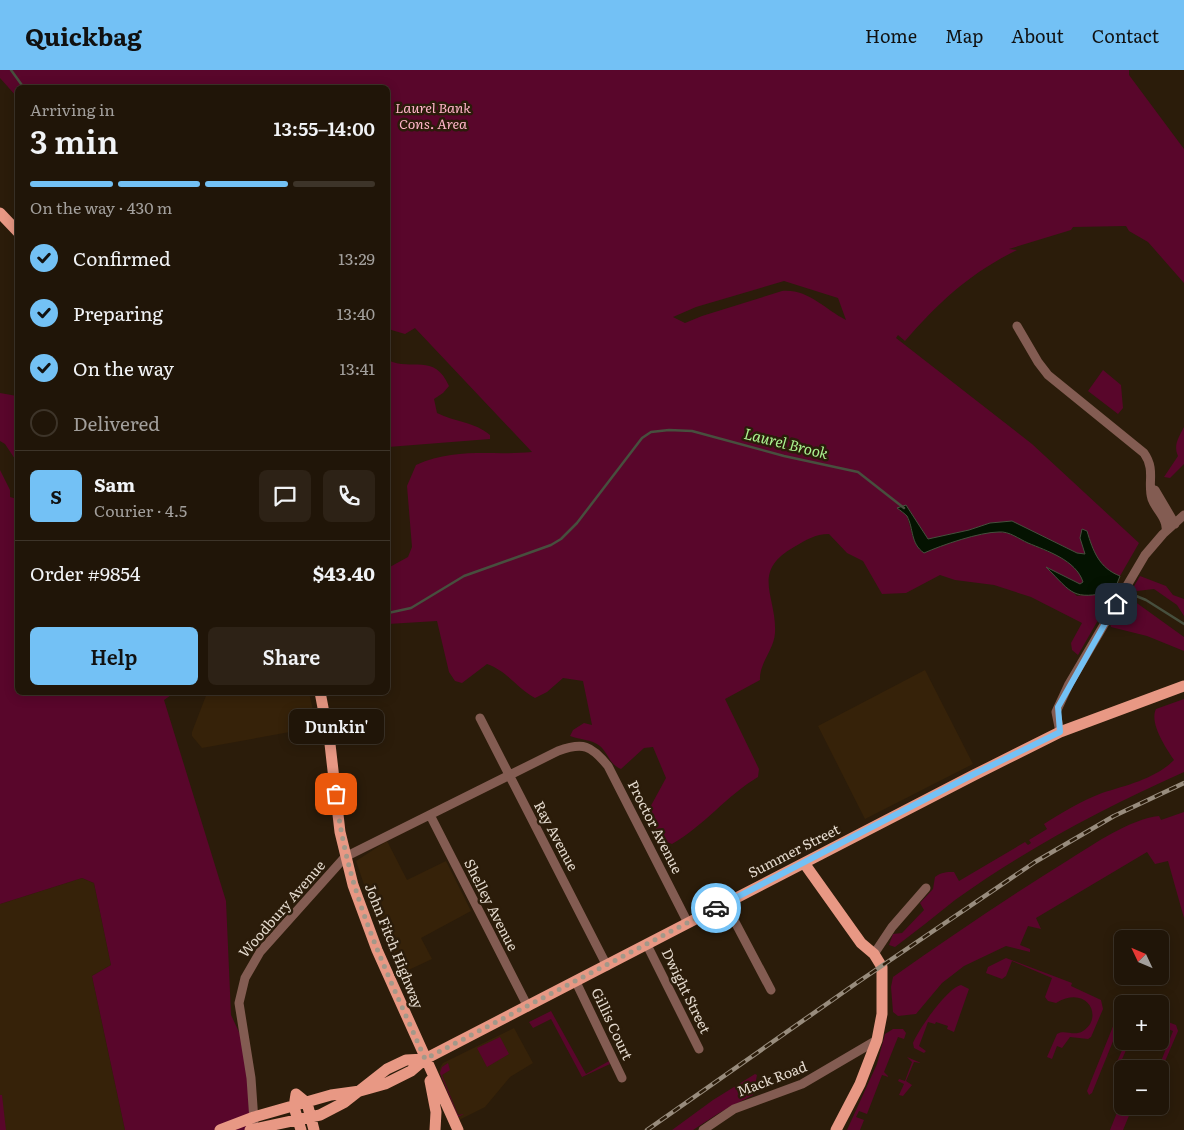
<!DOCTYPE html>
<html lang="en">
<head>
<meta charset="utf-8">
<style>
	:root { --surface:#201508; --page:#2d2216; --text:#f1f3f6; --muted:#a29f9c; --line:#3d3429; --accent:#73c1f5 }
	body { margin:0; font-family:Literata,serif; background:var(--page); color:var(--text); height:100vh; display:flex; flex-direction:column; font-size:19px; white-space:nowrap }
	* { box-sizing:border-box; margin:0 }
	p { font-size:16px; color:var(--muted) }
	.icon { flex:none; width:28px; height:28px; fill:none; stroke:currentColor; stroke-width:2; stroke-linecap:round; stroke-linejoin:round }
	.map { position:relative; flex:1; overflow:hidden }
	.details { position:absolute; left:15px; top:15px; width:375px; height:610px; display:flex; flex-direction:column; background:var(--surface); border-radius:8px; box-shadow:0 2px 12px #0003,0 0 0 1px var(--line) }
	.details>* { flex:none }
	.needle { width:32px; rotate:314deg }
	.buttons { position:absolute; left:1114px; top:860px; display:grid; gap:10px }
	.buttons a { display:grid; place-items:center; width:55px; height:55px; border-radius:8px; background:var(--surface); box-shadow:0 2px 12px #0003,0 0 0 1px var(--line); font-size:25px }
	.pin { position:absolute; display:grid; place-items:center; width:42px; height:42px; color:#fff; margin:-21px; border-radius:10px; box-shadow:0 2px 8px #0006 }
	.courier { position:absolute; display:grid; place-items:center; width:50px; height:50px; margin:-25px; border:4px solid #73c1f5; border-radius:50%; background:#fff; color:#222; box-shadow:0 1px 6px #0007 }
	.bubble { position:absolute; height:35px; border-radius:8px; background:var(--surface); box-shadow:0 2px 12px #0003,0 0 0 1px var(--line); font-size:16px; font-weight:600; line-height:35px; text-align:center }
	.summary em { font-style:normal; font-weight:600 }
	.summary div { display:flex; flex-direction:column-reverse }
	.summary { display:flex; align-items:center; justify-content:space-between; height:85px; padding:0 15px }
	h1 { font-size:32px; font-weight:600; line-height:38px }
	.bar { display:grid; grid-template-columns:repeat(4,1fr); gap:8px 5px; align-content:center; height:60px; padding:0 15px }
	.bar i { height:6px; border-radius:4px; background:var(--line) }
	.bar .on { background:var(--accent) }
	.bar p { grid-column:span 4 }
	.line { display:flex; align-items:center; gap:12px; padding:0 15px; border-top:1px solid var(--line) }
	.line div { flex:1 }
	.round { display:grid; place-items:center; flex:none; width:52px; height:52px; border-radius:8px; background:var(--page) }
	ol { padding:0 15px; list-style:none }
	li { display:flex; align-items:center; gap:15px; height:55px }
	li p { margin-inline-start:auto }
	li .icon { padding:5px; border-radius:50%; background:var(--accent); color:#111; stroke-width:4 }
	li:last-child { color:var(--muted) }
	li i { width:28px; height:28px; border:2px solid var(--line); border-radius:50% }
	.action { display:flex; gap:10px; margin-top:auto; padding:10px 15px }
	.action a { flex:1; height:58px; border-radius:8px; background:var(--accent); color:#111; font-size:20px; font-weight:600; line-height:58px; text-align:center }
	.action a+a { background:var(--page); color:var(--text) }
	header { display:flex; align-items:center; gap:30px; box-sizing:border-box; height:70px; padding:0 25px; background:var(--accent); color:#111 }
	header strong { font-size:24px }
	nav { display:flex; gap:28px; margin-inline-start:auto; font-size:18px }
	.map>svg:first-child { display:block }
</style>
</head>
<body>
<header>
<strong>Quickbag</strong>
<nav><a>Home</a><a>Map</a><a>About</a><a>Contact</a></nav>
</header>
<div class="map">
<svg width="1184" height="1060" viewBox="0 0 1184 1060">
	<rect width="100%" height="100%" fill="#2b1c0a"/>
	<!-- built -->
	<path fill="#362209" d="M925,600l48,94 -108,55 -47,-93z
		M207,623h102l8,34 -115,21 -10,-12v-4z
		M387,771l20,39 39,-19 25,50 -50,27 11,21 -32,15 -30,-72 -14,-41z
		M82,808l12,5 17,82 -19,11 33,154h-125v-226z
		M514,958l19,35 -23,14 -25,30 -26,13 -20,-48 2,-6 2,-3z"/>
	<!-- green -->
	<path fill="#59062b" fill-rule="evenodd" d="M0,0h1129v5l55,74v134l-36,-41 -19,-11 -3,-5 -53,1 -2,3 -62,19 8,1c-47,23 -78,52 -112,91l-7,-6 -2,3 136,106 107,99 -19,33c-21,-8 -27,-25 -33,-45l-7,7 6,16 -9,-1 -65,-32 -22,2 -21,7 -41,9 -22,-34 -8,3 9,8 6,22 11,15c18,-8 56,-21 75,-21 10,-1 20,7 29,11 19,9 47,16 55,39l-3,2 -33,-16 30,28 34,-4 2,2 -35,61 -6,-5 -1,-7 11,-20 -51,-26 -37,-12 -39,-5 -15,-5 -34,18 -24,1 -19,-33 -16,-8 -18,-19c-14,0 -23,6 -35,13 -44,25 -17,49 -19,86 -1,17 -16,30 -15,47l-35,19 34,70 -1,8c-32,19 -54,49 -86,67l-10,-4 -15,-27 19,-35 -13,-31 -9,1 -23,21c-11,-4 -13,-16 -21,-23 -9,-7 -20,-6 -30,-10l3,-6 11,-7 8,2 -9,-44 -20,-3 -16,14 -12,6c-18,-10 -28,-27 -48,-34l-25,19 -7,-2 -6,-9 -12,-51 -49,3v-56l20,-11 4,-10 -5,-61 9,-21c40,-18 75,-9 116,-13l-117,-124 -10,6 -17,-5v-241h-370l-1,9 -17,-19zM784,211l54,17 8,22c-22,-11 -37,-31 -64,-29l-80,25 -17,7 -12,-6 23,-10z
		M388,290c24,12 46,-8 61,26l-6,7 -9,6 3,14c18,9 38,9 53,22v4l-102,8z
		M1103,300l18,15 2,23 -5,6 -30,-23z
		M0,323l17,3v66l-12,-18 -5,-3z
		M1184,357v37l-14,14 -6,-1 14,-21c-5,-11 1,-19 6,-29z
		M0,400l10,20v7l7,2 1,193 156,1 -10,7 62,201 5,114 15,32 4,83h-125l-33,-154 19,-11 -17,-82 -12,-5 -82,26z
		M1140,506l26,10 7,9 11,4v17l-7,-11 -23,-16 -17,2 -4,-3z
		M1127,526l57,41v14l-37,-15 -36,-9 -1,-4z
		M1184,629v73c-79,35 -158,77 -229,128 -20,16 -40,32 -60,47l-6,-2 4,-11 9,-1 22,-23 -4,-7 13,-14 2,-12c7,-5 11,-5 19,-5l5,9 66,-39 3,3 3,-2 -2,-3 18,-11 -3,-5c17,-11 39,-24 58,-31 25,-8 53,-14 72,-33 -8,-12 -25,-37 -18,-51z
		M1184,742v106l-16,-57 -13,3 -8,-12 -111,66 5,11 -13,-3 -8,19 10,4v3l-24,-6 -42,20 -22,17 -26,31 -18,2 -5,-4 -2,-25 2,-10c58,-41 117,-81 177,-118 24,-15 60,-40 89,-43l2,4z
		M1006,888l66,25 -1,3 30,14 2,9 -12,28 -3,2 -18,-2 -8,11 -5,-2 -5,13 -5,-2 10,-23c8,-5 17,3 26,-3 21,-13 5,-47 -27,-28l-8,-2 -3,-4 7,-19 -40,-17 -6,15 -4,3 -16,-6 2,-6z
		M961,915l8,4 -15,43 -7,-3 1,-3 -12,-4 -1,2 -7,-2 -9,24 7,5 -2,2 -10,-5 -1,-5c5,-13 35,-56 48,-58z
		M1122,934v15l-30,74 -3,2 -2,-4z
		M551,941l35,63 23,-13 1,3 -28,13 -31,-58 -18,9 -4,-6z
		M1168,952l8,3 2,6 -18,42 -2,-4 15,-38 -10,-4z
		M893,959h10l3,4 -2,6 -6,-2 -14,35 5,5 -7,-2 -15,39 -8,-3 -3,6 8,3 -4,10h-13l30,-66 8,-30z
		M500,967l9,17 -22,13 -10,-19z
		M1126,971h4l-14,32 6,3v3l-7,-5 -1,-5z
		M907,987l14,6 -7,-1 -8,19 6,4 -9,11 -4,-1 5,-11 -6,-3 1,-2 6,2 7,-19z
		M448,993l2,7 -8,5 16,40 6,-1 -6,3 -18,-44 2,-6z
		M755,1004l2,1 -4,20 -34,18 -26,17h-21l41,-30z
		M0,1025h2l4,35h-6z
		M1122,1030v6h11l-10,24h-13z"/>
	<!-- water -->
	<path fill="#041301" stroke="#474f3e" d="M906,435l22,34 41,-9 21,-7 22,-2 65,32 8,1 -5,-16 2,-9 5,2c6,20 12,37 33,45l-7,18 -2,-2c-39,8 -38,2 -65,-25l34,17 3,-2c-7,-22 -36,-31 -55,-39 -9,-4 -19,-12 -29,-11 -19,0 -57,13 -75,21 -14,-10 -10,-24 -17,-37 -2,-2 -7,-6 -10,-8z"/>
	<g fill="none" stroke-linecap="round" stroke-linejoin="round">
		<!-- stream -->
		<path stroke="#474f3e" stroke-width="2.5" d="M11,0l13,18
			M1114,517l32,13 38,24
			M388,543l23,-5 53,-32 87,-31 10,-6 16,-16 65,-85 9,-6 18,-2 23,1 92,25 74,16 46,36"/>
		<!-- minor -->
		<path stroke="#835c52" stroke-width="9" d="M1017,256l21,36 10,13 96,78c12,17 3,30 8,46 4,11 16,20 14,32
			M1155,420l20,34
			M480,648l127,248
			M1060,662l-4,-20 13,-28 76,-129 18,-21 21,-19
			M430,745l98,192
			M725,833l46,87
			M647,875l52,104
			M874,884l18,-27 34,-39
			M576,912l46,96
			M254,1051l-3,-43 -12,-75 6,-25 15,-26 85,-95 213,-106c25,-9 33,-6 50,15l80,157
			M703,1060l31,-21 68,-25 75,-44"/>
		<!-- major -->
		<path stroke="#e89884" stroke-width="11" d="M0,143l18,19
			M320,622l10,52 10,88 13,53 24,65 81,180
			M804,793l57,80 13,11 8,13v47l-5,26 -17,44 -24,46
			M430,1011l6,31 -1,18
			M220,1060l34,-13 77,-22 29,-4 25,-7 26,-13 14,-12 549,-284 86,-43 124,-46
			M250,1060l70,-15 25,-13 42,-33 19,-9 19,-1
			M301,1060l-7,-23 2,-13 11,9 7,27"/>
		<defs>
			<path id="rail" d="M647,1060l211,-148 177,-120 79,-46 70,-33"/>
		</defs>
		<!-- rail casing -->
		<use href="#rail" stroke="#988c7d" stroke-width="4.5"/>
		<!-- rail -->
		<use href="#rail" stroke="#2b1c0a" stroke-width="2.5" stroke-dasharray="8" stroke-linecap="butt"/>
	</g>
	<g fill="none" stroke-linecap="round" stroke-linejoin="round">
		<!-- done -->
		<path stroke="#a39889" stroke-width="5" stroke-dasharray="0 9" d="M336,724c10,99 50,175 89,265l291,-151"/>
		<!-- route -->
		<path stroke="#73c1f5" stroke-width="6" d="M716,838l258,-134 86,-42 -2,-25 58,-103"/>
	</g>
	<g text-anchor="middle" stroke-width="5" stroke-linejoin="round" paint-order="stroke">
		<!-- park labels -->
		<g font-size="14" font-style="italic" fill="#ffb5c9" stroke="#2b1c0a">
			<text x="433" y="43">Laurel Bank<tspan x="433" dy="16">Cons. Area</tspan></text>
		</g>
		<!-- street labels -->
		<g font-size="14" fill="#e4dace" stroke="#2b1c0a">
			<text transform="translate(655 757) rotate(63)" y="5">Proctor Avenue</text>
			<text transform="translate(556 766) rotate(62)" y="5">Ray Avenue</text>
			<text transform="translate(794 781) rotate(-27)" y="5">Summer Street</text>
			<text transform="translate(491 835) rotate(63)" y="5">Shelley Avenue</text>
			<text transform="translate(282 839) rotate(-49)" y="5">Woodbury Avenue</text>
			<text transform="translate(394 876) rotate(68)" y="5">John Fitch Highway</text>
			<text transform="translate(686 921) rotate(64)" y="5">Dwight Street</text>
			<text transform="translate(612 954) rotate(65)" y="5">Gillis Court</text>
			<text transform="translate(772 1009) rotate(-21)" y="5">Mack Road</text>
		</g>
		<!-- water labels -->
		<g font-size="15" font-style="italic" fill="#abf390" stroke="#2b1c0a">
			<text transform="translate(786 374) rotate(14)" y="5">Laurel Brook</text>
		</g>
	</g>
</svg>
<div class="buttons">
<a><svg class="needle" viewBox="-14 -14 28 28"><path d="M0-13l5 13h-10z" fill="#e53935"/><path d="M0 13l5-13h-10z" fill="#a29f9c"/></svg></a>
<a>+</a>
<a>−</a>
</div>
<div class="pin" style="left:336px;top:724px;background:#ea580c"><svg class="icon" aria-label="bag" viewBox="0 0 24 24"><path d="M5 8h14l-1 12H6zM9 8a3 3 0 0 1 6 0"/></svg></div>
<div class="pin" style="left:1116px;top:534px;background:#1f2937"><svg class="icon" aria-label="home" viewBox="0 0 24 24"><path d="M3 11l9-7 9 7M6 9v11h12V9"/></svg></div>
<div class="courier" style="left:716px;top:838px"><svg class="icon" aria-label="car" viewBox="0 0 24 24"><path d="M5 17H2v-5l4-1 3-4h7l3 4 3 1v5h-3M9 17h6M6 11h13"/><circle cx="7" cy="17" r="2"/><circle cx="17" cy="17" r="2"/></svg></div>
<div class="bubble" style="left:289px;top:639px;width:95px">Dunkin'</div>
<section class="details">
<div class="summary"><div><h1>3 min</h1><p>Arriving in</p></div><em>13:55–14:00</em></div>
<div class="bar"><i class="on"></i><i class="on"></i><i class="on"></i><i></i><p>On the way · 430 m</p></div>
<ol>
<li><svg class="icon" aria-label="check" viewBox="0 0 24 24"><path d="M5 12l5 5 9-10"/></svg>Confirmed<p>13:29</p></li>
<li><svg class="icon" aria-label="check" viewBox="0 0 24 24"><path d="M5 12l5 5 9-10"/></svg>Preparing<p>13:40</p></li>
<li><svg class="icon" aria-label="check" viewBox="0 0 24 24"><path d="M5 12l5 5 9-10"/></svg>On the way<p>13:41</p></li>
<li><i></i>Delivered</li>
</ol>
<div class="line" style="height:90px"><b class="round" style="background:var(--accent);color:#111">S</b><div><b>Sam</b><p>Courier · 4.5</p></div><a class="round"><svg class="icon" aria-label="chat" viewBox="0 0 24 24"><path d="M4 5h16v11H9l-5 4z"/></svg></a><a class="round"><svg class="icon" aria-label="phone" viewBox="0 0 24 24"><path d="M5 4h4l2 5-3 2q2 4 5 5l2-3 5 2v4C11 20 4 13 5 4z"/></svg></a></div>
<div class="line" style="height:65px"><div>Order #9854</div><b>$43.40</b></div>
<div class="action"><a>Help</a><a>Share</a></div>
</section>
</div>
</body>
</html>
